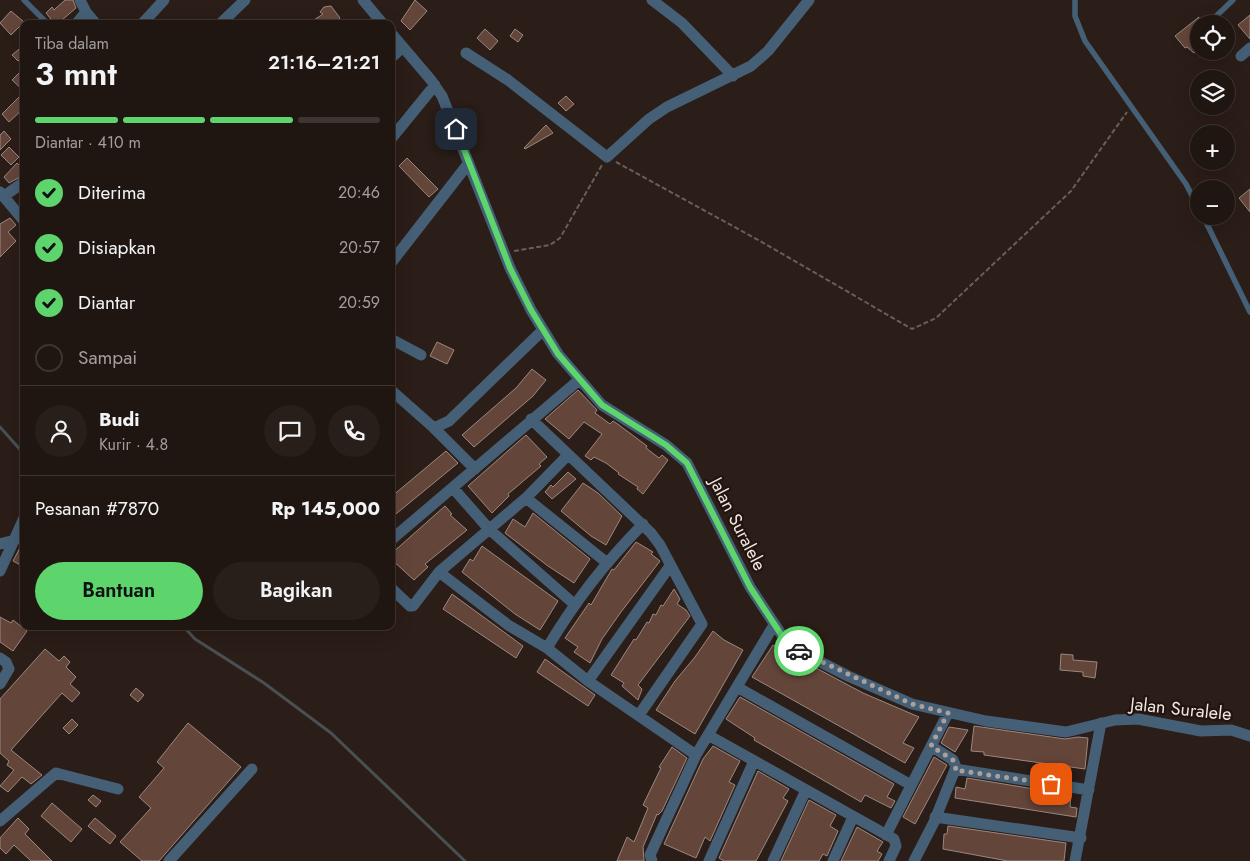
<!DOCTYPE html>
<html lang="id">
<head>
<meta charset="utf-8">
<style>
	:root { --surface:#201611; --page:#281f1a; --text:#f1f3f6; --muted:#a29f9f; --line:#3d3531; --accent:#5dd56c }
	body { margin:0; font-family:Jost,sans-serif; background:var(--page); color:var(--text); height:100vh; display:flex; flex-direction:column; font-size:19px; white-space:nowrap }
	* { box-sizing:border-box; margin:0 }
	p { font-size:16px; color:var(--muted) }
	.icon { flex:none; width:28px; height:28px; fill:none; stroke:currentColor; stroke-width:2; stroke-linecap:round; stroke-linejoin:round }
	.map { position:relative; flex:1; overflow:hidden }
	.drawer { position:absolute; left:20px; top:20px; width:375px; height:610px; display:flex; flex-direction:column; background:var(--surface); border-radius:10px; box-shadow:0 5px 20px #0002,0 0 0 1px var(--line) }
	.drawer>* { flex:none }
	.buttons { position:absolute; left:1190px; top:15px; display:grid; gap:10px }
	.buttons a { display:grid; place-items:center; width:45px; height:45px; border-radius:50%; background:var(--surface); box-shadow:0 5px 20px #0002,0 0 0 1px var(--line); font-size:25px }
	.pin { position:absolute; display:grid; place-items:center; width:42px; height:42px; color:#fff; margin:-21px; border-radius:10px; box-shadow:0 2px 8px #0006 }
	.courier { position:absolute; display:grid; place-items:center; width:50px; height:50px; margin:-25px; border:4px solid #5dd56c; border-radius:50%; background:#fff; color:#222; box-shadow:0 1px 6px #0007 }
	.summary em { font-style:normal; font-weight:600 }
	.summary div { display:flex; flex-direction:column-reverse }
	.summary { display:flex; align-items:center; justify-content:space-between; height:85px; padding:0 15px }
	h1 { font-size:32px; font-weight:600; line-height:38px }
	.bar { display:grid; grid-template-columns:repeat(4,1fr); gap:8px 5px; align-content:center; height:60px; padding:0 15px }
	.bar i { height:6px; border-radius:4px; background:var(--line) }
	.bar .selected { background:var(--accent) }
	.bar p { grid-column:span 4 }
	.line { display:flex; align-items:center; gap:12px; padding:0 15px; border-top:1px solid var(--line) }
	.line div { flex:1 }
	.round { display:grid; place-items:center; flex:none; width:52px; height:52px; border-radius:26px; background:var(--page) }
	ol { padding:0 15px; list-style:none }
	li { display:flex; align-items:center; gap:15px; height:55px }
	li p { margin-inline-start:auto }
	li .icon { padding:5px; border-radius:50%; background:var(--accent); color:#111; stroke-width:4 }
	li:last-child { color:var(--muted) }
	li i { width:28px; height:28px; border:2px solid var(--line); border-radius:50% }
	.action { display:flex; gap:10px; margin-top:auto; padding:10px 15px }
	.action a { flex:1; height:58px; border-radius:30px; background:var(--accent); color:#111; font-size:20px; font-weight:600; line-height:58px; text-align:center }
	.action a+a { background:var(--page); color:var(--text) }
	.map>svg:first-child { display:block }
</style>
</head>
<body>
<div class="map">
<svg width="1250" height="861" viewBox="0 0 1250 861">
	<rect width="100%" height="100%" fill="#2b1d17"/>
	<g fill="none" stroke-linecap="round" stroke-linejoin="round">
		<!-- stream -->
		<path stroke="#495052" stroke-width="3" d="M0,427l24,27
			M183,626l12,13 69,44 67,50 134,128"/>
	</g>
	<!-- building -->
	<path fill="#64453a" stroke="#9b8881" d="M65,0h8l3,8 -14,12 4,4h-11l-9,-11 6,-6 2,3z
		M415,0l12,11 -17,19 -9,-9z
		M331,6l9,12 -6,6h-26l15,-10 -3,-2 4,-5z
		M11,11l13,11 -13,13 -11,-12z
		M1250,15v24l-12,-14z
		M1199,17v31l-5,5 -7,-6 -2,1 -10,-12z
		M485,29l13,12 -8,9 -13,-12z
		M515,29l8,6 -5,7 -8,-6z
		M24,45v11l-6,5 -6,-6z
		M24,68v23l-12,-11z
		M24,92v16l-15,14 -7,-8z
		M566,96l8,8 -8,7 -8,-8z
		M546,125l7,8 -28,16 -1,-1z
		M4,131l7,8 -11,11v-15z
		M9,147l10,10 -8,8 -10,-10z
		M407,158l31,31 -9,8 -30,-31z
		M17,163l7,7v5l-15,8 -5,-6z
		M1250,189v23l-11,-14z
		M10,218l6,7 -8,7 8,9 -16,16v-33z
		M437,342l17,8 -7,14 -17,-8z
		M532,369l14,11 -13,16 -59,51 -12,-12 54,-47z
		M578,390l19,20 -2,3 15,11 3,-3 6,4 28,21 -1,2 13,10 3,-3 6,5 -25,34 -6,-5 1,-2 -20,-13 1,-1 -13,-10 -12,-6 -3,3 -6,-4 17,-22 -18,-12 -15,17 -24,-20z
		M526,435l21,22 -8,7 2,2 -33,28 1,2 -17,17 -24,-27z
		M446,451l12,12 -67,55v-21z
		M568,472l8,7 -24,20 -7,-7 6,-7 2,2z
		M583,483l15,10 24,23 -16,29 -15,-9 -30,-25z
		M445,506l7,8 -2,1 17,15 -42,34 3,3 -14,13 -23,-21v-5z
		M533,513l57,46 -16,24 -26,-17 -43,-33 8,-14 12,8z
		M24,540v27l-11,-6z
		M636,542l17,10 -2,2 9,7 -39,51 -19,27 -12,24 -16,-11 4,-5 -13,-9 24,-35 2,2 21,-36 2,1z
		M482,546l76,55 -18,29 -25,-16 -53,-42 8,-13 3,2z
		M674,589l6,10 -3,5 9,6 4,6 -52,69 4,4 -4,11 -16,-14 2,-3 -13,-8 23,-36 2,1 11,-18 2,1 4,-9 3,1 5,-10 2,1z
		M452,594l71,52 -7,12 -73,-49z
		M0,617l11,6 2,-3 14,11 -14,20 -13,-9z
		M713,631l11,9 19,10 -48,84 -39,-24 19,-29 20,-24z
		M773,645l90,48 56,24 -16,26 11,5 -9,15 -153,-86z
		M45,649l14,12 5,-5 6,6 -4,5 10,10 -6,7 10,9 -8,9 -10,-9 -51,57 31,25 -11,9 -9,-7 -14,15 -8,-6 14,-16 -7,-5 2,-4 -9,-8v-54z
		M1061,654l12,1v5l24,2 -2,16 -12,-2v-4l-23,-2z
		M545,659l50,36 -7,11 -51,-34z
		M136,688l8,7 -6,7 -8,-7z
		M740,697l154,87 -7,13 8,4 -4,7 -26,-13 -4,7 -107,-62 1,-2 -29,-19z
		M72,719l6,6 -9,9 -6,-6z
		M188,723l53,44 -82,94h-17l-22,-19 31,-34 -12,-11 25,-29 -7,-6z
		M974,726l91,13 13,-2 10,1 -3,31 -101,-14v-3l-13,-1z
		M949,727l19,3 -13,22 -14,-9z
		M713,746l27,15 -11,21 6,3 -25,56 -5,-4 -9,21 -32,-14 39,-85z
		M672,747l15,11 -25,53 -4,4 -1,-1 -14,33 1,14h-27l10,-24 7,5 14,-34 -5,-3 18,-37 -2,-1z
		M934,757l13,8 -32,59 -12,-7z
		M758,771l31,18 -6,9 5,3 -32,60h-32l-5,-3z
		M967,778l104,17 -1,12 7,1 -1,9 -121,-19 1,-11 9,2z
		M93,795l8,6 -5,6 -8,-7z
		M809,800l27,15 -6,11 8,5 -11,25 -4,-2 -4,7h-38z
		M52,803l30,26 -11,13 -30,-26z
		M18,818l11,11 -4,5 27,27h-21l-17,-16 -8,9 -6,-6v-10z
		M95,818l21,18 -6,8 -22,-18z
		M948,826l118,17 -2,18h-56l-65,-12 1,-15h3z
		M857,827l26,15 -6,9 5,3 -4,7h-37z"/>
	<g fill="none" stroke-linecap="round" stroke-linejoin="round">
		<!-- path -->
		<path stroke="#6b5e59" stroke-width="2" stroke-dasharray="5 2.5" stroke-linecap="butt" d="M616,162l144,79 152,88 24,-11 135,-127 56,-79
			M514,251l36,-6 10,-7 42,-73"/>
		<!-- lane -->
		<path stroke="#456076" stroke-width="5.5" d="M24,0l24,24
			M1075,0v16l10,25 101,143 13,25
			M1212,20l21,-20
			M1203,216l47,96"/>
		<!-- street -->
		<path stroke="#456076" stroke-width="11" d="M363,0l20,24
			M652,0l30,23 51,53
			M86,12l10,12
			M76,24l10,-12 -6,-12
			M142,24l22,-24
			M220,24l25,-24
			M391,33l40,47 11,16 68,172 21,42 27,44 44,51 64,40 21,18 63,124 37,56 8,6 53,27 64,28 74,17 80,11 49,-12 23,-1 63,12 30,-1 19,6
			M466,53l42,27 99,77 42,-38 18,-12 84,-41 17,-15 41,-51
			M1241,56l9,-8
			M391,58l12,-11
			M391,139l44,-54
			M0,192l24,29
			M4,196l20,-14
			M391,263l77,-99
			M391,339l30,16
			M391,390l43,38 15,-7 94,-91
			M531,419l120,114 9,12 42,79 -63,91
			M434,428l41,41
			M453,488l36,41 85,75
			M526,498l80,64
			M391,540l188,-160
			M0,544l15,-4
			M0,571l24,-53
			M439,572l69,53 39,23 41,33 108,74
			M391,588l19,18h3l26,-34 87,-74 42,-43
			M547,648c29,-48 56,-83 96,-124
			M0,658l6,4 3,7 -9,15
			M588,681l82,-115
			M737,687l174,98
			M708,735l186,104 2,7 -7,15
			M955,769l134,21
			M935,817l146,21
			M0,821l56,-48 62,16
			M886,835l62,-122
			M169,861l83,-92
			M652,861l-2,-6 46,-100 78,-130
			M709,861l45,-100
			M773,861l33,-71
			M833,861l20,-44
			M914,861l20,-39 22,-55 -3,-7 -22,-14
			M1075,861l26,-138"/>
	</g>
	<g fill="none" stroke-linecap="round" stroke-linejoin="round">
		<!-- done -->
		<path stroke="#aca09c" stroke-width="5" stroke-dasharray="0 9" d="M799,651l113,53 36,9 -17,33 22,14 3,7 -1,3 96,14"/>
		<!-- route -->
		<path stroke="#5dd56c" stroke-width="6" d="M456,129l54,139 21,42 27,44 44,51 64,40 21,18 63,124 32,49 17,15"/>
	</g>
	<g text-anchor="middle" stroke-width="4.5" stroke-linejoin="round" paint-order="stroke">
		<!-- street labels -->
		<g font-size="18" fill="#f2e7e3" stroke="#22140e">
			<text transform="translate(738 524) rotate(63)" y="6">Jalan Suralele</text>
			<text transform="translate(1181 709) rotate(6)" y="6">Jalan Suralele</text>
		</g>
	</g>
</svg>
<div class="buttons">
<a><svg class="icon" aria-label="locate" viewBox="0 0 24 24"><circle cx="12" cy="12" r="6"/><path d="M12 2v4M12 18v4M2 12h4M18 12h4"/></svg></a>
<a><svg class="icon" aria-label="layers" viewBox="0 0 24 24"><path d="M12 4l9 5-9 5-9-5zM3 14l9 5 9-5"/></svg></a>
<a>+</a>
<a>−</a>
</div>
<div class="pin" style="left:1051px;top:784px;background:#ea580c"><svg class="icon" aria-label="bag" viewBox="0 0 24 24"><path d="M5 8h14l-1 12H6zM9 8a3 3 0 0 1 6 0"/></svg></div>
<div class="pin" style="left:456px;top:129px;background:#1f2937"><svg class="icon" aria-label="home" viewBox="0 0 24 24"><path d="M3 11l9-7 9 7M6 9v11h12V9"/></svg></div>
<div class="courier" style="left:799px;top:651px"><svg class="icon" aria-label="car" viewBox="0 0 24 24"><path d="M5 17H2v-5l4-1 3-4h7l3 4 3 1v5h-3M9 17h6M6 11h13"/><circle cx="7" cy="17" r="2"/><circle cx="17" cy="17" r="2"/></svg></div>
<section class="drawer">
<div class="summary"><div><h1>3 mnt</h1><p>Tiba dalam</p></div><em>21:16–21:21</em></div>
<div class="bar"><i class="selected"></i><i class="selected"></i><i class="selected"></i><i></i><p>Diantar · 410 m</p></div>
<ol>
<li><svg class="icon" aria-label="check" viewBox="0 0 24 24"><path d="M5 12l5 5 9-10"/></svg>Diterima<p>20:46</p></li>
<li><svg class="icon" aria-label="check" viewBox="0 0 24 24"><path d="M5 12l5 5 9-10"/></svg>Disiapkan<p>20:57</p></li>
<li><svg class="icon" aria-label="check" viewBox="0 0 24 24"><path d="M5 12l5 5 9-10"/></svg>Diantar<p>20:59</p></li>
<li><i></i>Sampai</li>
</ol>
<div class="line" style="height:90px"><a class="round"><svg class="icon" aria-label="person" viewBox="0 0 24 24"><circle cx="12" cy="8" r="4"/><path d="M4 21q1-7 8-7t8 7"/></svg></a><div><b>Budi</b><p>Kurir · 4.8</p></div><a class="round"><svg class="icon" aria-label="chat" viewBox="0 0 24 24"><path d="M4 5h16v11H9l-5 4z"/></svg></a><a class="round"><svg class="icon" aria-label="phone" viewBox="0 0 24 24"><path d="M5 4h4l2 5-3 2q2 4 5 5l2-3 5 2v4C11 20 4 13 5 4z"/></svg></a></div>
<div class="line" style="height:65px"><div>Pesanan #7870</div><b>Rp 145,000</b></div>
<div class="action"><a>Bantuan</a><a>Bagikan</a></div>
</section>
</div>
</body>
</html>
